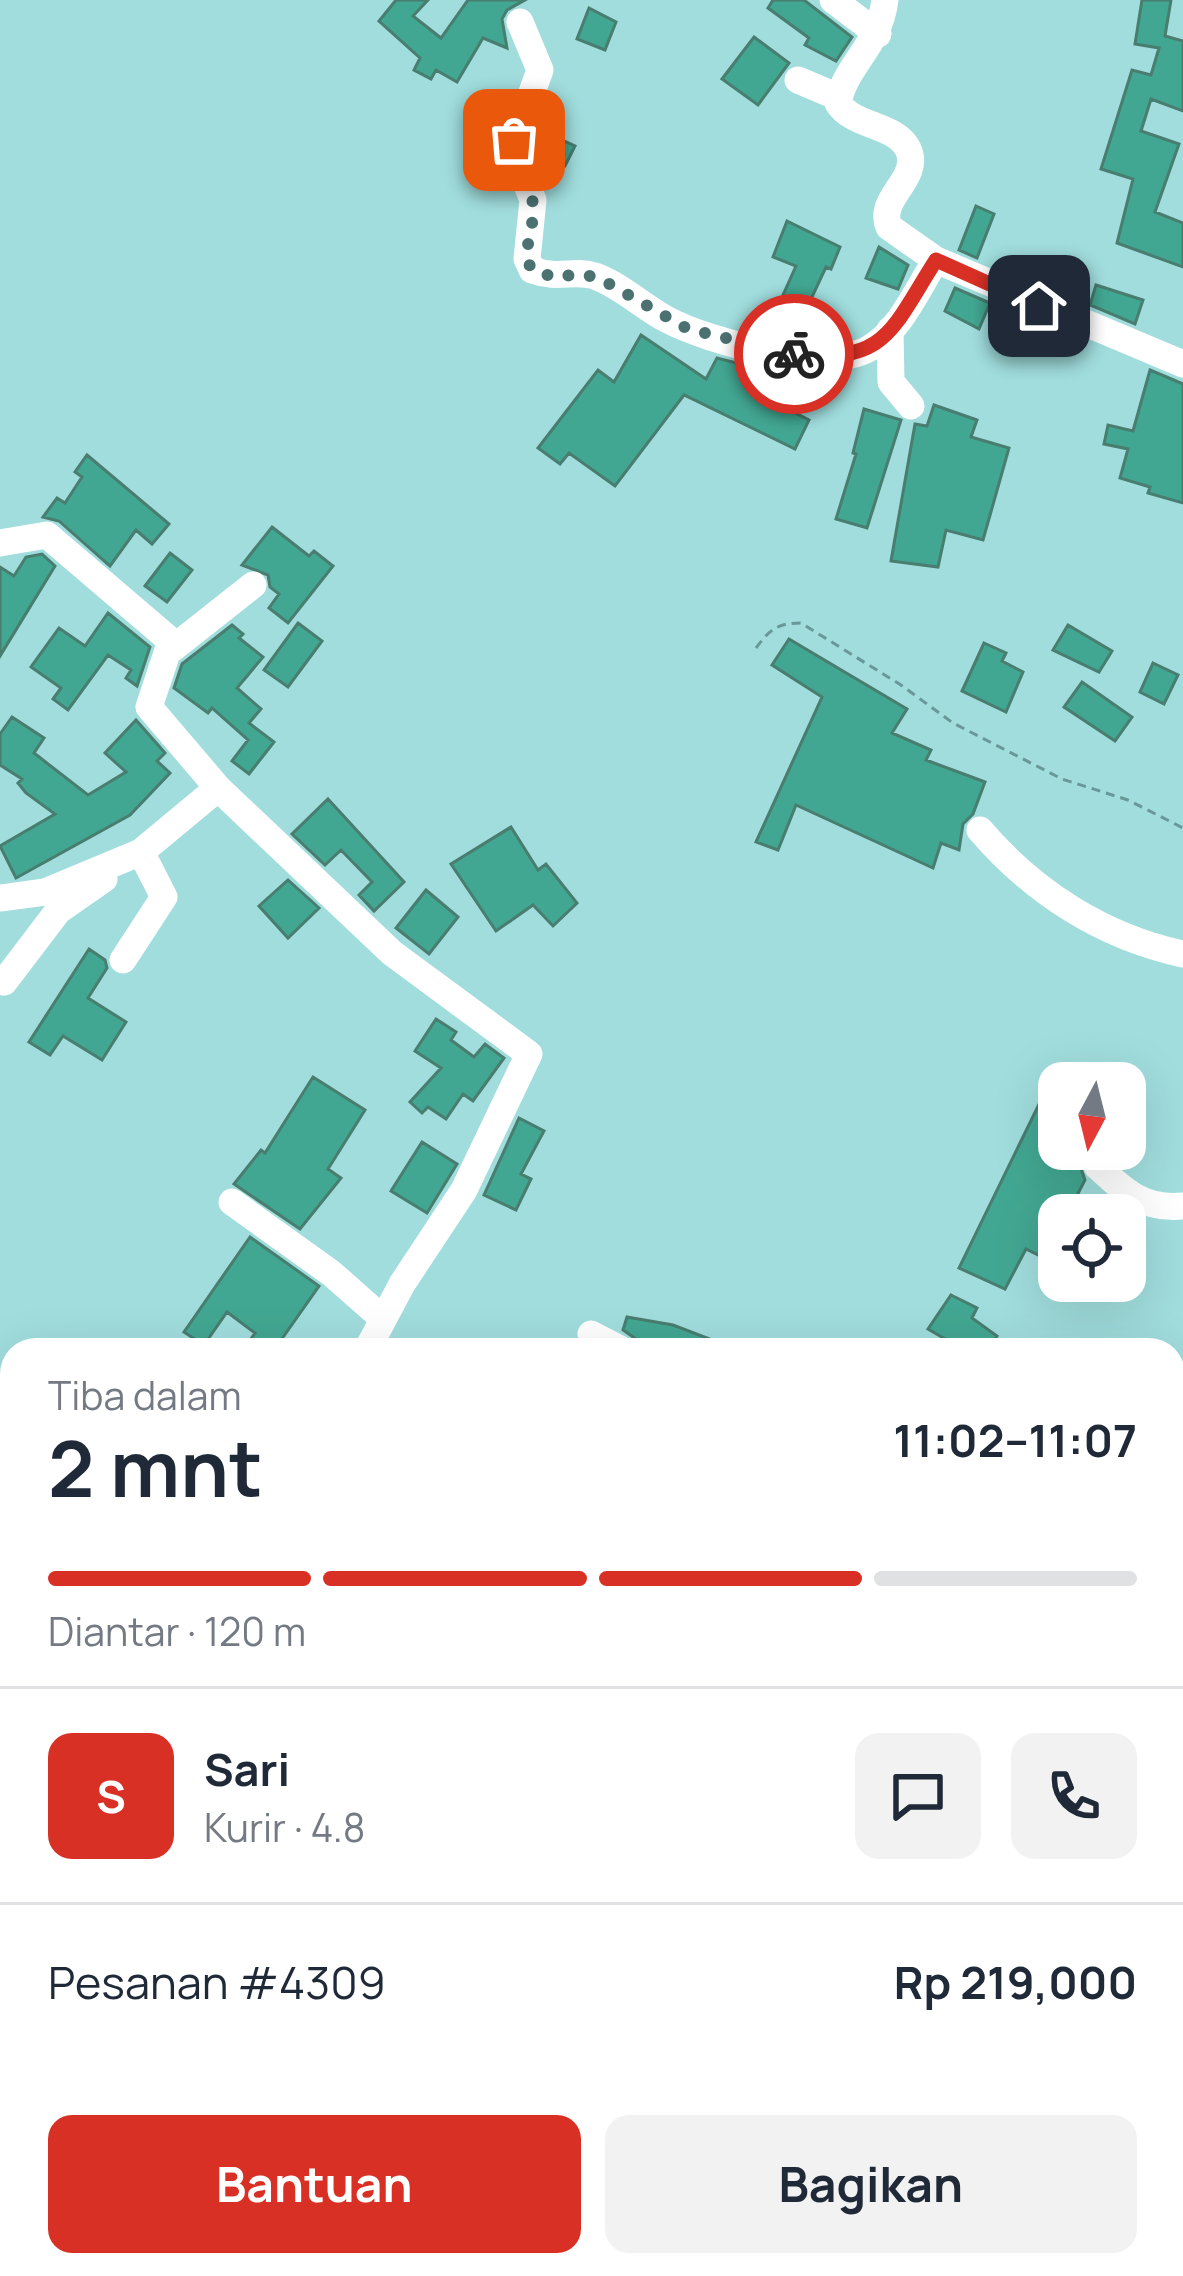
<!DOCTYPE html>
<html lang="id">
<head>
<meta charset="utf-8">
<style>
	:root { --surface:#fff; --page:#f2f2f3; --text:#1f2937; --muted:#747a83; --line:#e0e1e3; --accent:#d93025 }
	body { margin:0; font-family:Manrope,sans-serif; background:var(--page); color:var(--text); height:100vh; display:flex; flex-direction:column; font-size:45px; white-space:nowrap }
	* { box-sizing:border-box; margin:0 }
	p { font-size:39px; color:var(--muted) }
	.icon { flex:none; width:66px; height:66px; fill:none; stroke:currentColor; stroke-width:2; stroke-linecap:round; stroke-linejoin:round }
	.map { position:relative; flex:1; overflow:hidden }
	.panel { position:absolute; left:0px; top:1338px; width:1185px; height:939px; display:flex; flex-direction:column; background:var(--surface); border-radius:36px 36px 0 0; box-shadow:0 12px 48px #0002 }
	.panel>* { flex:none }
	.needle { width:78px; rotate:187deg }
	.tools { position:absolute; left:1038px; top:1062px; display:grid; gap:24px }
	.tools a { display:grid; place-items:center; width:108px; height:108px; border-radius:24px; background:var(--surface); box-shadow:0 12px 48px #0002; font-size:60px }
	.pin { position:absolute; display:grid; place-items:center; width:102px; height:102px; color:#fff; margin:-51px; border-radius:24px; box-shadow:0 6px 18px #0006 }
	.courier { position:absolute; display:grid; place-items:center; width:120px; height:120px; margin:-60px; border:9px solid #d93025; border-radius:50%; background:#fff; color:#222; box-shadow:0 3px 15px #0007 }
	.overview em { font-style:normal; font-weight:700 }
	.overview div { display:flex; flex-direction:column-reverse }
	.overview { display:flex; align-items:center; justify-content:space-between; height:204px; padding:0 48px }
	h1 { font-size:78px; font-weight:700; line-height:90px }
	.bar { display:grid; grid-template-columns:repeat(4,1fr); gap:18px 12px; align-content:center; height:144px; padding:0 48px }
	.bar i { height:15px; border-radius:9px; background:var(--line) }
	.bar .current { background:var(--accent) }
	.bar p { grid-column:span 4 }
	.line { display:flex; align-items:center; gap:30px; padding:0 48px; border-top:3px solid var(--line) }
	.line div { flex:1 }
	.round { display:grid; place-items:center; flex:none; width:126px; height:126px; border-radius:24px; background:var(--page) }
	.primary-button { display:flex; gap:24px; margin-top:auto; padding:24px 48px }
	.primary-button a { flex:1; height:138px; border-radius:24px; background:var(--accent); color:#fff; font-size:48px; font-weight:700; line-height:138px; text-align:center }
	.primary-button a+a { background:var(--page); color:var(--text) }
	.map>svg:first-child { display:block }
</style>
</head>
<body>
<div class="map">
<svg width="1183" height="2276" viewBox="0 0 1183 2276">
	<rect width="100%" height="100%" fill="#a1dddd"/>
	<!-- building -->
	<path fill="#42a792" stroke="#487d70" stroke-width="3" d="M396,0h32l-15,16 28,22 27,-38h57l-18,10 -5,9 5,29 -24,-10 -26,44 -21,-12 -5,9 -17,-9 6,-12 -41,-37z
		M773,0h31l48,37 -16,24 -31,-16 4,-7 -41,-30z
		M1142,0h29l-6,36 18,5v70l-32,-12 -10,32 38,13 -24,68 28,11v44l-66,-24 16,-64 -32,-10 31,-99 19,5 8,-27 -24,-4z
		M589,8l27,14 -11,28 -28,-11z
		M754,37l35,26 -31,42 -36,-26z
		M538,129l37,17 -10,20 -31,-11 -3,-7z
		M976,206l18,8 -17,44 -18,-8z
		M787,221l53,26 -9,22 -5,-2 -28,60 -24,-12 22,-49 -23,-9z
		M879,247l29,18 -10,24 -32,-11z
		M1096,285l47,15 -8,24 -45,-19z
		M955,288l35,15 -11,26 -34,-18z
		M641,335l65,44 11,-21 47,12 -10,22 55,28 -14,29 -111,-54 -69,91 -46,-33 -9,11 -22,-16 60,-78 16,12z
		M1150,370l33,14v119l-35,-10 2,-6 -30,-9 8,-29 -24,-5 4,-19 25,6z
		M934,405l43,15 -6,17 38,11 -26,92 -37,-10 -8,37 -47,-6 24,-137 12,2z
		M864,409l37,11 -34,108 -31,-9 20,-65 -3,-1z
		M87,455l82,69 -17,20 -16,-14 -26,36 -51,-45 -16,-4 14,-19 8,5 17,-26 -7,-5z
		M272,527l37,29 5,-5 19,15 -45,57 -19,-15 10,-14 -9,-7 -2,-12 -26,-10z
		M170,553l22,17 -25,32 -22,-16z
		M42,554l13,12 -55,90v-89l14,9 12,-19z
		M108,613l42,34 -13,39 -11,-8 5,-8 -23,-15 -40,55 -15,-11 8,-11 -30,-21 28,-39 26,18z
		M298,623l24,18 -34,46 -24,-17z
		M232,625l11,9 -4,4 24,19 -26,31 24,21 -12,14 25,19 -25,32 -17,-13 16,-21 -36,-32 -4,5 -34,-25 8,-24z
		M1068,625l44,26 -13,21 -46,-22z
		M789,639l118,70 -15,24 39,17 -5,10 59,22 -12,32 -10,10 -4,26 -18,-7 -8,25 -137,-63 -18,45 -22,-8 66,-145 -50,-32z
		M984,643l22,10 -4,8 21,11 -17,40 -44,-21z
		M1153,663l25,12 -14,29 -24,-12z
		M1082,682l50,35 -17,24 -51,-34z
		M12,717l32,21 -10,15 54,42 38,-23 -21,-19 31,-33 29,33 -8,8 13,12 -40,42 -114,63 -16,-32 55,-32 -29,-21 -8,-10 4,-4 -22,-14v-31z
		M328,799l76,83 -30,29 -15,-16 13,-13 -31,-32 -16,15 -33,-31z
		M511,827l27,43 8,-6 31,39 -24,23 -20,-21 -37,26 -45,-67z
		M288,880l31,28 -31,30 -29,-32z
		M426,890l32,27 -29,37 -33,-26z
		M89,949l16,11 2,8 -19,30 38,24 -24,38 -39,-24 -13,19 -21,-13z
		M436,1019l20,13 -5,8 23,17 11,-13 19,14 -31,43 -10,-7 -17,25 -18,-12 -6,6 -12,-11 31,-34 -26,-17z
		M313,1077l52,33 -37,59 13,9 -41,51 -66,-45 27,-34 4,3z
		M1042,1098l17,9v42h33l-13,14 6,17 -18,35h-8v14l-15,29 -18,-9 -21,40 -46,-21z
		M519,1118l25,13 -23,43 10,5 -15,31 -32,-15z
		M422,1142l35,22 -30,49 -36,-22z
		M250,1237l69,49 -45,64h-31l12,-17 -28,-21 -23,33 -20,-13z
		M951,1295l26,13 -5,10 25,18 -10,14h-23l-36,-21z
		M627,1317l46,8 55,21v4l-88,-1 -4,-10 -13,-9z"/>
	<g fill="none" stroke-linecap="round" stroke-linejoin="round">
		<!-- path -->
		<path stroke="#6a9797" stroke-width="3" stroke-dasharray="9 6" stroke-linecap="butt" d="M756,648c14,-19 22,-25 45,-25l100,62 52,38 109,56 66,21 55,28"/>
		<!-- minor -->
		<path stroke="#fff" stroke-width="27" d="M833,0l45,34
			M885,0c-6,47 -40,65 -47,103 15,24 58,21 70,46 14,30 -32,49 -19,78l47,33 247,104
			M520,22l20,48 -28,78 21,52 -6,59 5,11c28,10 41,-1 63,6 25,9 47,30 71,43 43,23 160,55 204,29 29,-16 48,-60 66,-88
			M798,80l40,17
			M890,330l1,52 20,24
			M0,543l47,-8 124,106 -22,66 69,81 174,165 137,101 -65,136 -62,94 -35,66
			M172,649l81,-64
			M980,830c53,62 123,107 203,124
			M0,898l45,-6 96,-40 77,-64
			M123,960l41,-63 -23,-45
			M4,982l54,-71 46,-32
			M1097,1166c28,26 47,44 86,40
			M232,1202l99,71 51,45
			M591,1334l31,16
			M1173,1499l4,14 -4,14
			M1173,1938l10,1
			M1173,2002l10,-23
			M0,2239l12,-15
			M14,2265l19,11
			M634,2276l6,-11
			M678,2276l1,-11"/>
	</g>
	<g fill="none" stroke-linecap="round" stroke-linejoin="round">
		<!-- done -->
		<path stroke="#4c7171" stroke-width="12" stroke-dasharray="0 21.6" d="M514,140c-4,24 16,41 19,64 3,22 -13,46 -1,66l25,8 19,-4 21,3 91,52 106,25"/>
		<!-- route -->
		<path stroke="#d93025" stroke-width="15" d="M794,354c93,10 97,-24 142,-94l103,46"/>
	</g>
</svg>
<div class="tools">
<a><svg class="needle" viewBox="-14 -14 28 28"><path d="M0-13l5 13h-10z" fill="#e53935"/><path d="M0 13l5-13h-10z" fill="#747a83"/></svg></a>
<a><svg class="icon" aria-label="locate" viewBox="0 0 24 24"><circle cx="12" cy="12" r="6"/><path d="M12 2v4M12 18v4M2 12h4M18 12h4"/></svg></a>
</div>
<div class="pin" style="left:514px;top:140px;background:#ea580c"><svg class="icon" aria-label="bag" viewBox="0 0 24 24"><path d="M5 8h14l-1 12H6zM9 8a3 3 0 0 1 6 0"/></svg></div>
<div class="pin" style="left:1039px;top:306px;background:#1f2937"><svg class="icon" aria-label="home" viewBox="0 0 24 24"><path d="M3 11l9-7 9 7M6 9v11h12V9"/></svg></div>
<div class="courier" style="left:794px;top:354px"><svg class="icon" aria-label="bike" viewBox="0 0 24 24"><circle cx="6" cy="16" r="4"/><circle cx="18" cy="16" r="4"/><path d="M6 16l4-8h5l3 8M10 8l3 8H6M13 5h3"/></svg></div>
<section class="panel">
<div class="overview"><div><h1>2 mnt</h1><p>Tiba dalam</p></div><em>11:02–11:07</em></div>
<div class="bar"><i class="current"></i><i class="current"></i><i class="current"></i><i></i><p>Diantar · 120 m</p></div>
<div class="line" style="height:216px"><b class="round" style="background:var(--accent);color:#fff">S</b><div><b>Sari</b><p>Kurir · 4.8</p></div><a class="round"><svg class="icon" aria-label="chat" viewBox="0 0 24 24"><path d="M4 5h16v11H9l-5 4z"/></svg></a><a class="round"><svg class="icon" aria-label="phone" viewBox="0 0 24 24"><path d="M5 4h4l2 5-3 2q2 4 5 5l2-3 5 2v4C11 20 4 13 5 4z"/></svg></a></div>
<div class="line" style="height:156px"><div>Pesanan #4309</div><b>Rp 219,000</b></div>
<div class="primary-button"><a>Bantuan</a><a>Bagikan</a></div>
</section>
</div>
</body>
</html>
